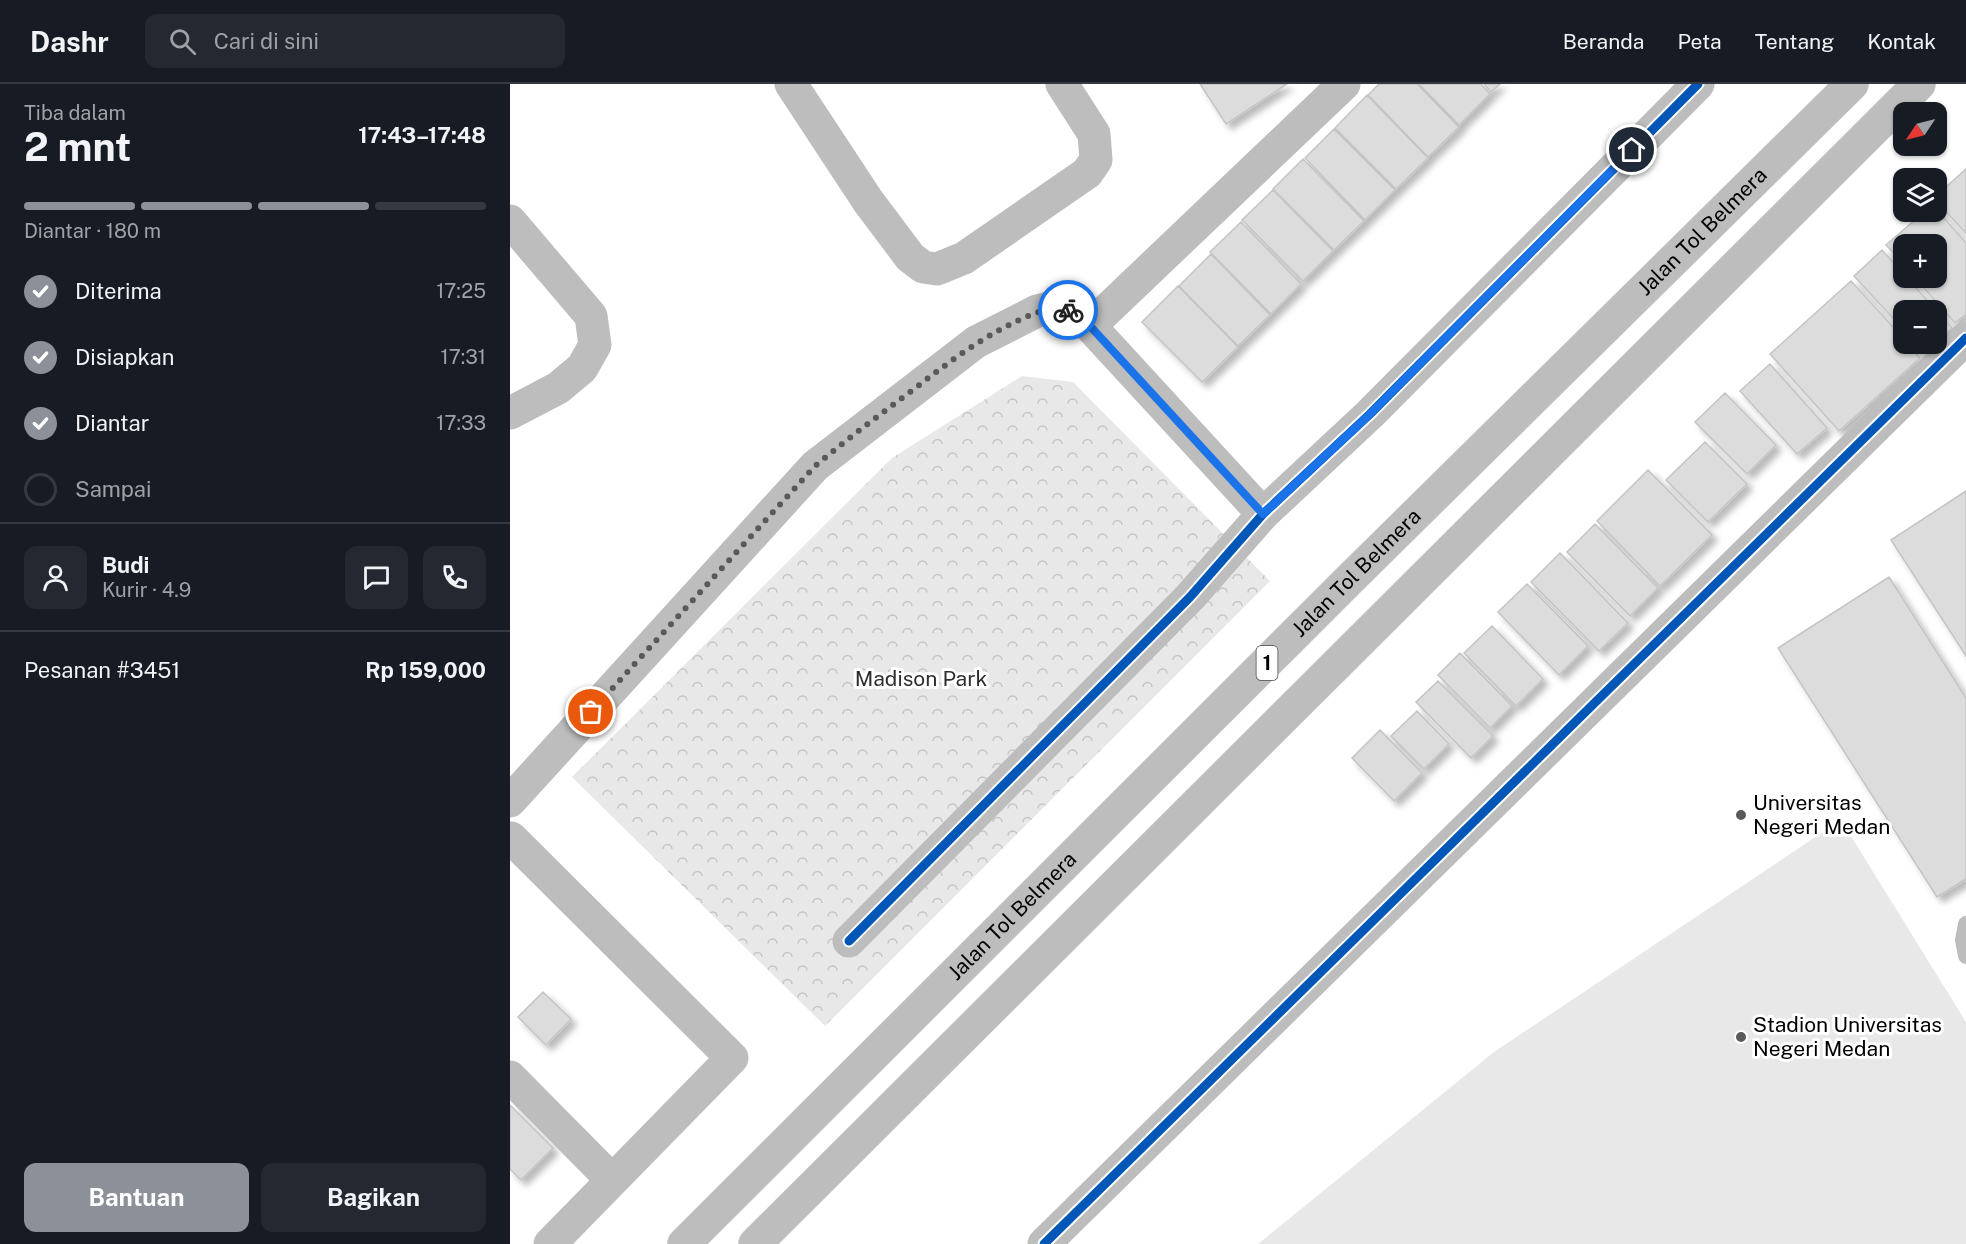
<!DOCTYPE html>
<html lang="id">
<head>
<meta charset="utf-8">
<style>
	:root { --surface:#171b24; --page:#242831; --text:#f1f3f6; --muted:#9ea1a6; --line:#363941; --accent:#8c9099 }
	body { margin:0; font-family:"Public Sans",sans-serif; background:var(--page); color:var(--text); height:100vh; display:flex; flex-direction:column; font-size:22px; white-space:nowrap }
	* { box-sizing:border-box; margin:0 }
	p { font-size:20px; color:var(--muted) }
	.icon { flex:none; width:33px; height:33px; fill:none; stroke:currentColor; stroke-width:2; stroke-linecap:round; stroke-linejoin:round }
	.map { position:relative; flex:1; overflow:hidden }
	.side { display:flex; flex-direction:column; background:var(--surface); width:510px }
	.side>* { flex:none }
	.needle { width:39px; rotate:235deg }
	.fabs { position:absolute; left:1383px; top:18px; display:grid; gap:12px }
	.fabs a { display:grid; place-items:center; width:54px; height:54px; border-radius:12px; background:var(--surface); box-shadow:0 2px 4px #0004; font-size:30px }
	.pin { position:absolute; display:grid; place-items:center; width:51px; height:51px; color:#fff; margin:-26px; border:3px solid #fff; border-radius:50%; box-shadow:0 2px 6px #0007 }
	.courier { position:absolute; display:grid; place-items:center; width:60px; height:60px; margin:-30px; border:4px solid #1a73e8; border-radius:50%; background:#fff; color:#222; box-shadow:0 2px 8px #0007 }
	.head em { font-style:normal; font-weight:700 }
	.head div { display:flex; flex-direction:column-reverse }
	.head { display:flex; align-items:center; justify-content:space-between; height:102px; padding:0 24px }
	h1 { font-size:39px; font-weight:700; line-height:45px }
	.bar { display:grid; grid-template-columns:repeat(4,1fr); gap:9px 6px; align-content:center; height:72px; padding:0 24px }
	.bar i { height:8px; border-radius:4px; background:var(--line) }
	.bar .active { background:var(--accent) }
	.bar p { grid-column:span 4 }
	.line { display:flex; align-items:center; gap:15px; padding:0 24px; border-top:2px solid var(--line) }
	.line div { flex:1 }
	.round { display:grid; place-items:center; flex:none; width:63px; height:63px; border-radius:12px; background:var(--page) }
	ol { padding:0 24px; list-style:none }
	li { display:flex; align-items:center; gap:18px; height:66px }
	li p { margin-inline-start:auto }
	li .icon { padding:6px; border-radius:50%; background:var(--accent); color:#fff; stroke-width:4 }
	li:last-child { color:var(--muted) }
	li i { width:33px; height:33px; border:3px solid var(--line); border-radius:50% }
	.primary-button { display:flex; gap:12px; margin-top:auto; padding:12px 24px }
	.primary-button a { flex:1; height:69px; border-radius:12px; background:var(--accent); color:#fff; font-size:24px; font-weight:700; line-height:69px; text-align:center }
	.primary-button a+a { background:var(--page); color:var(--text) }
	header { display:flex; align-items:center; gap:36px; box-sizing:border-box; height:84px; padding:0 30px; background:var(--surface); border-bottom:2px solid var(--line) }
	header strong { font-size:28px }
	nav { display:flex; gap:33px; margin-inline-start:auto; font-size:21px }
	.search { width:420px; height:54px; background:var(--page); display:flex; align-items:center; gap:15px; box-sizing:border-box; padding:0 21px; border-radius:12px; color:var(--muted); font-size:22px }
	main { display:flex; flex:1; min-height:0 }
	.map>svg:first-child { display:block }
</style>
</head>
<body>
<header>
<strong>Dashr</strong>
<div class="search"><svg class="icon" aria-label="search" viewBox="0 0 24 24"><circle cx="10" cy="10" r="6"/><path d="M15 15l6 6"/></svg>Cari di sini</div>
<nav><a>Beranda</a><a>Peta</a><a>Tentang</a><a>Kontak</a></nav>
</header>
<main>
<section class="side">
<div class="head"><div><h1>2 mnt</h1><p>Tiba dalam</p></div><em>17:43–17:48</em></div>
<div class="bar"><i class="active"></i><i class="active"></i><i class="active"></i><i></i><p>Diantar · 180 m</p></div>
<ol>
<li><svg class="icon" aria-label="check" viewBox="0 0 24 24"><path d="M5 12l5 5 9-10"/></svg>Diterima<p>17:25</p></li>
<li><svg class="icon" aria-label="check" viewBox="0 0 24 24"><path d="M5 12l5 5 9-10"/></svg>Disiapkan<p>17:31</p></li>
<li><svg class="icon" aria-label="check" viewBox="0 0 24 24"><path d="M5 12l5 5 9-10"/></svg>Diantar<p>17:33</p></li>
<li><i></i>Sampai</li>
</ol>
<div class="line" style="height:108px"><a class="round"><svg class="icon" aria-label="person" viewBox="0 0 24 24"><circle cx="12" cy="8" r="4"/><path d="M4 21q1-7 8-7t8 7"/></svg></a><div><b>Budi</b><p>Kurir · 4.9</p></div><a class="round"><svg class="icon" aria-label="chat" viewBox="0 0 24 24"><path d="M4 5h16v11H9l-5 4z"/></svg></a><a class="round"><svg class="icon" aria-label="phone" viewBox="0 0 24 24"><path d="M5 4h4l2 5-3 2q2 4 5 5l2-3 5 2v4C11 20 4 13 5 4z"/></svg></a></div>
<div class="line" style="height:78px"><div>Pesanan #3451</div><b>Rp 159,000</b></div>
<div class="primary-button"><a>Bantuan</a><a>Bagikan</a></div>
</section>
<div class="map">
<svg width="1456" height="1160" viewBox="0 0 1456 1160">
	<defs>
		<pattern id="park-crowns" width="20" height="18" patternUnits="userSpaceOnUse" patternTransform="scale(1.5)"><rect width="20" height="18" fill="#e8e8e8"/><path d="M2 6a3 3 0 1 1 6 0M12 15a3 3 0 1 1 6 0" fill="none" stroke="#c5c5c5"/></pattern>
		<filter id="shadow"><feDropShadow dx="5.5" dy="5.5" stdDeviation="3" flood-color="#0004"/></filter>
	</defs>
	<rect width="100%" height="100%" fill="#fff"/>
	<!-- park -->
	<path fill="url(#park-crowns)" d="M512,292l51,6 197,199 -445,445 -253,-249 320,-319z"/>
	<!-- pitch -->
	<path fill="#e8e8e8" d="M1331,736l125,202v222h-708l236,-192z"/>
	<!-- building -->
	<path fill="#dcdcdc" stroke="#c4c4c4" stroke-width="1.5" filter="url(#shadow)" d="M690,0h87l-61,40z
		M869,0h38l42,43 -31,30 -60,-62z
		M909,0h62l9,10 -31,31z
		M974,0h16l-9,8z
		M857,11l61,63 -32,31 -61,-61z
		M824,45l61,61 -30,30 -60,-62z
		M793,75l61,62 -30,29 -61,-61z
		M1456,85v64l-30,-32v-5z
		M763,106l60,61 -30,30 -61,-61z
		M1426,125l30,34v71l-11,9 -40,-45h21v-34h-32v20l-18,-19 38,-33h12z
		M731,138l60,62 -30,30 -61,-62z
		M1372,166l22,24v4h3l45,50 -16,14v-32h-32v20l-50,-54z
		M701,170l59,61 -32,31 -59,-60z
		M1341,197l53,58v5h3l13,14 -81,73 -69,-77z
		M668,202l60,61 -36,35 -60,-60z
		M1405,260h20l-11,9z
		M1260,280l57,64 -30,26 -57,-63z
		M1215,309l51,52 -29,29 -52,-52z
		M1195,358l42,42 -39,38 -42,-42z
		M1138,386l64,65 -52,51 -63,-65z
		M1456,407v165l-75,-116z
		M1085,440l63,64 -28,28 -63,-64z
		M1050,469l68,70 -29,28 -68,-69z
		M1379,493l77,121v181l-29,18 -159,-249z
		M1017,500l61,62 -29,29 -61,-63z
		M982,542l51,53 -27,27 -52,-53z
		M950,569l52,53 -22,22 -52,-53z
		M928,597l55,55 -22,22 -55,-56z
		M907,627l32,33 -25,25 -33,-33z
		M870,646l42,43 -28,28 -42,-43z
		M33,908l28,27 -25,26 -28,-28z
		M0,1021l43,43 -32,32 -11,-11z"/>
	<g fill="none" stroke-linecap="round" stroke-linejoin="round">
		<defs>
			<g id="motorway">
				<path id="s1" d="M174,1160l665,-664 503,-496"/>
				<path d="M245,1160l1164,-1160"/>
			</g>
		</defs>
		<!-- motorway casing -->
		<use href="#motorway" stroke="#dbdbdb" stroke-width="34"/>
		<!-- service -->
		<path stroke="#bdbdbd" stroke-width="16" d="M1456,840l-3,16 3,16"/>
		<!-- minor -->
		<path stroke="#bdbdbd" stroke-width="33" d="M281,0l77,117 42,56 13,10 14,2 27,-11 123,-85 9,-13 -2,-26 -32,-50
			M0,137l81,95 4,29 -13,23 -24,20 -48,25
			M580,242l254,-242
			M0,717l305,-335 161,-124 61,-31 24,-6 29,21 173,188
			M1,754l221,220 -182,186
			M339,857l341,-344 73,-83 107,-100 328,-330
			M0,993l102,103
			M534,1160l922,-906"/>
		<!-- motorway -->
		<use href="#motorway" stroke="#bdbdbd" stroke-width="33"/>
		<defs>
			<path id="cycleway" d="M339,857l341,-344 73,-83 107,-100 328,-330
				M534,1160l922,-906"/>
		</defs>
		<!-- cycleway casing -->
		<use href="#cycleway" stroke="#fff" stroke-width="13"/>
		<!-- cycleway -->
		<use href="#cycleway" stroke="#0057b8" stroke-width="9"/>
	</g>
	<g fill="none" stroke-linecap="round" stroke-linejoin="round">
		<!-- done -->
		<path stroke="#595959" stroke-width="6" stroke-dasharray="0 10.8" d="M81,628l224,-246c31,-26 63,-50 95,-74 47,-36 93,-72 151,-87l7,5"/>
		<!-- route -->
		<path stroke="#1a73e8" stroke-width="8" d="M558,226l22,16 173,188 107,-100 262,-264"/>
	</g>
	<!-- markers -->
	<g fill="#595959" stroke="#fff" stroke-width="2">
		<circle cx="1231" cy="731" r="6"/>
		<circle cx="1231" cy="953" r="6"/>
	</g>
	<g text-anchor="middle" stroke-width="6" stroke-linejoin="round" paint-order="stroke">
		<!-- shield labels -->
		<rect fill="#fff" stroke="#4c4c4c" stroke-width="1.5" x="746.5" y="562" width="21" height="34" rx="4.5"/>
		<g font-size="20" font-weight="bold" fill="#000">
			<text x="757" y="586">1</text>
		</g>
		<!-- street labels -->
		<g font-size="21" fill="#000" stroke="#fff">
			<text dy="7" stroke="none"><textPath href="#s1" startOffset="1436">Jalan Tol Belmera</textPath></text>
			<text dy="7" stroke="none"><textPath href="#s1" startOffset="950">Jalan Tol Belmera</textPath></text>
			<text dy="7" stroke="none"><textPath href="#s1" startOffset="464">Jalan Tol Belmera</textPath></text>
		</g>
		<!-- park labels -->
		<g font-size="21" fill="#2d2d2d" stroke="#fff">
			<text x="411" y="602">Madison Park</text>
		</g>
		<!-- poi labels -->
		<g font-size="21" fill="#000" stroke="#fff" text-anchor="start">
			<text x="1243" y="726">Universitas<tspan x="1243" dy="24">Negeri Medan</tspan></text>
			<text x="1243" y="948">Stadion Universitas<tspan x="1243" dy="24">Negeri Medan</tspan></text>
		</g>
	</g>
</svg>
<div class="fabs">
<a><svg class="needle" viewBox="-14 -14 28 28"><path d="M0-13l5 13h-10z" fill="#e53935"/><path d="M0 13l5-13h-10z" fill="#9ea1a6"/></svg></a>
<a><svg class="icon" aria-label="layers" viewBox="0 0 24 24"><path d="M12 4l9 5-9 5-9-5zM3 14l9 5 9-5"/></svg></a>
<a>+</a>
<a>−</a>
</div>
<div class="pin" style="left:81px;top:628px;background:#ea580c"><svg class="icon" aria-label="bag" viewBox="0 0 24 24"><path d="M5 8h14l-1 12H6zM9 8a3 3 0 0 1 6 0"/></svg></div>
<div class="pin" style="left:1122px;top:66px;background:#1f2937"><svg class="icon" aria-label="home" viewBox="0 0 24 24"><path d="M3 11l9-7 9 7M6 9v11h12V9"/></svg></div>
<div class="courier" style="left:558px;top:226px"><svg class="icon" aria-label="bike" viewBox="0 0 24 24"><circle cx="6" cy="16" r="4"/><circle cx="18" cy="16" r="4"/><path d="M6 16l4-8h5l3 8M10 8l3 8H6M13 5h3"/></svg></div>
</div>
</main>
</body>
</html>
